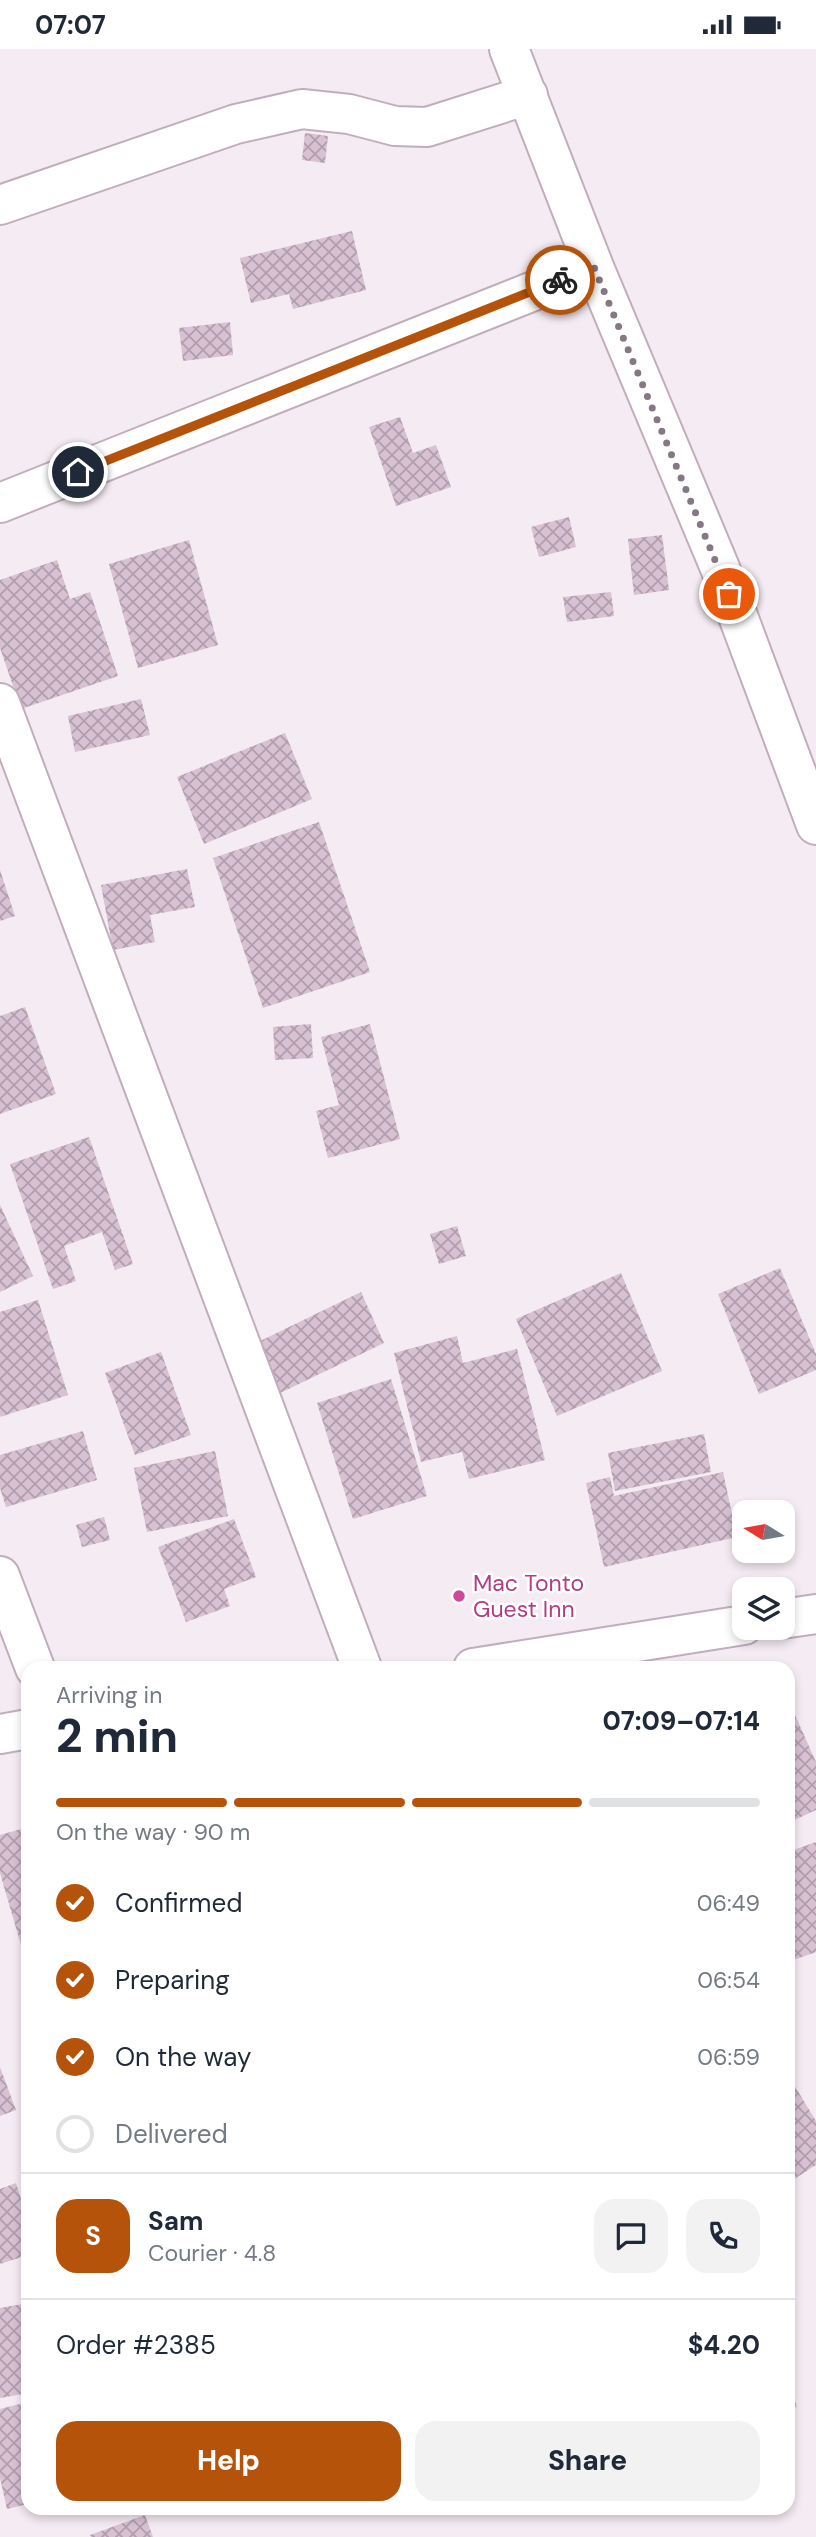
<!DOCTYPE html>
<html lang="en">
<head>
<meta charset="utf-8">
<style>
	:root { --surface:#fff; --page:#f2f2f3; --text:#1f2937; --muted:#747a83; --line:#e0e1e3; --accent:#b45309 }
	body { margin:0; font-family:"DM Sans",sans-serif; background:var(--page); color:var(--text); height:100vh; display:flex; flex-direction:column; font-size:26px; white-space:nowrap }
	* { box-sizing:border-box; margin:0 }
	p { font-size:23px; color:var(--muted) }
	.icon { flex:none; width:38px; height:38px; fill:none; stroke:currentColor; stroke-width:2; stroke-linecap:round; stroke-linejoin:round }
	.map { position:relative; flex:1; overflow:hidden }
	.drawer { position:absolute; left:21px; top:1612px; width:774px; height:854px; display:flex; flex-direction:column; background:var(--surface); border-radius:21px; box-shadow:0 4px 10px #0003 }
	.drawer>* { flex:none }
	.needle { width:46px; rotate:281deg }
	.controls { position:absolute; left:732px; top:1451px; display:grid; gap:14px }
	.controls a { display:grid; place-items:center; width:63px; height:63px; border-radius:14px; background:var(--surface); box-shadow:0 4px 10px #0003; font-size:35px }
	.pin { position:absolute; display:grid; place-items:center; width:60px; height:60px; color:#fff; margin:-30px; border:4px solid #fff; border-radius:50%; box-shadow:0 2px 7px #0007 }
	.courier { position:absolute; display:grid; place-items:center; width:70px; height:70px; margin:-35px; border:5px solid #b45309; border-radius:50%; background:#fff; color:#222; box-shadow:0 2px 9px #0007 }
	.overview em { font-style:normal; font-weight:800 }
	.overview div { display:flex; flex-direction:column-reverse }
	.overview { display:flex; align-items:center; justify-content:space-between; height:119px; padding:0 35px }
	h1 { font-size:46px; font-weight:800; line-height:52px }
	.bar { display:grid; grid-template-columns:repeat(4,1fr); gap:10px 7px; align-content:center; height:84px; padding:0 35px }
	.bar i { height:9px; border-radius:5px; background:var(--line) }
	.bar .active { background:var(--accent) }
	.bar p { grid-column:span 4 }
	.line { display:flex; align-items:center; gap:18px; padding:0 35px; border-top:2px solid var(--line) }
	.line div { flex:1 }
	.round { display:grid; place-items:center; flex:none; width:74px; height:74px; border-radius:21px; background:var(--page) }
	ol { padding:0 35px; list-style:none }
	li { display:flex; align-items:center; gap:21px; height:77px }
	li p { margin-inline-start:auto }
	li .icon { padding:7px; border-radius:50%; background:var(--accent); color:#fff; stroke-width:4 }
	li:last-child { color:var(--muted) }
	li i { width:38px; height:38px; border:4px solid var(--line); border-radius:50% }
	.button { display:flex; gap:14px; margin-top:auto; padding:14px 35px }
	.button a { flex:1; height:80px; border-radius:21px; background:var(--accent); color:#fff; font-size:28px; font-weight:800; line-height:80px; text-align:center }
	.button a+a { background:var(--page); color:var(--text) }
	.status { display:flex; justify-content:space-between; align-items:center; height:49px; padding:0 35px; background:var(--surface); direction:ltr }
	.status svg { height:19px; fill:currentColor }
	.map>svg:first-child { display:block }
</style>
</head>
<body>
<div class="status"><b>07:07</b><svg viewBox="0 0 49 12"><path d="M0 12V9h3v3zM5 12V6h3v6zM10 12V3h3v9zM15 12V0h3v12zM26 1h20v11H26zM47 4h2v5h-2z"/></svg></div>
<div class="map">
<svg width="816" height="2488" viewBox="0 0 816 2488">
	<defs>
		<pattern id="building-cross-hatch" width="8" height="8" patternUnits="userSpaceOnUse" patternTransform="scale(1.75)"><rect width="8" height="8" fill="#d7c1d3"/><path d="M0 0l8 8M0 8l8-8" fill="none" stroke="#b09ead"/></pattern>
	</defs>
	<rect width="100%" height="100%" fill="#f5ebf3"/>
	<!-- building -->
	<path fill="url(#building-cross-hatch)" d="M305,84l23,3 -3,27 -23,-3z
		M352,182l14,59 -73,19 -4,-15 -38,9 -11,-45z
		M230,273l3,33 -50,6 -4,-33z
		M400,368l13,36 23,-8 15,42 -55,19 -27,-79z
		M569,468l7,30 -37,10 -8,-30z
		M662,486l7,55 -35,5 -6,-56z
		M189,491l29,105 -80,23 -29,-104z
		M57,511l13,39 20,-7 28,84 -97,33 -21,-61v-68z
		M611,543l3,24 -47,6 -4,-25z
		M141,650l9,36 -75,17 -7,-36z
		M285,684l27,66 -108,45 -27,-67z
		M319,773l51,150 -107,36 -50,-150z
		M187,820l8,38 -45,8 5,27 -42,8 -12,-65z
		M0,821l15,46 -15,5z
		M25,958l31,87 -56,20v-98z
		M311,975l2,34 -38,2 -2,-33z
		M370,975l30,115 -72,19 -12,-47 23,-6 -18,-68z
		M89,1088l44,127 -18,6 -13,-38 -38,14 12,35 -23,8 -43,-125z
		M0,1156l33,71 -33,16z
		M457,1177l9,30 -27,8 -9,-30z
		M780,1219l36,86v16l-57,24 -41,-100z
		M621,1224l41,98 -105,45 -41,-97z
		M361,1243l23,51 -106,51 -24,-50z
		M38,1251l30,95 -68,22v-105z
		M457,1287l6,27 54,-14 28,111 -76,19 -7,-27 -41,10 -27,-109z
		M161,1303l30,83 -56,20 -30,-82z
		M391,1330l36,117 -74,23 -36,-116z
		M83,1382l14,49 -91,27 -6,-19v-33z
		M704,1385l7,38 -96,19 -7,-38z
		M215,1402l13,65 -81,16 -13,-64z
		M723,1423l14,65 -133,30 -18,-84 24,-6 4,19z
		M104,1468l6,23 -28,7 -6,-22z
		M234,1470l22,58 -32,12 6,17 -44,16 -28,-75z
		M791,1657l25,56v48l-28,13v-115z
		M28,1778v135h-2l-26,-89v-38z
		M816,1793v110l-28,10v-110z
		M0,2018l16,43 -16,6z
		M788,2026l28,46v44l-28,18z
		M16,2134l12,38v34l-28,9v-75z
		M28,2254v90l-28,5v-90z
		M788,2333l9,25 -9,3z
		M28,2353v102l-21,5 -7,-31v-69z
		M145,2466l8,22h-62l-1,-2z"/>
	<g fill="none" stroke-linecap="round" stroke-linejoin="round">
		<defs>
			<path id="minor" d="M509,0l85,218 126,301 96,257
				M0,156l236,-81 66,-15 47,5 46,12 32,1 101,-32
				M0,454l594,-236
				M0,654l362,965
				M0,1527l35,92
				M782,1570l34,-5
				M473,1619l271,-43
				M0,1685l28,-5"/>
		</defs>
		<!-- minor casing -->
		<use href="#minor" stroke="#c1aebd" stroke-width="42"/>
		<!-- minor -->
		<use href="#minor" stroke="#fff" stroke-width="38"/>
	</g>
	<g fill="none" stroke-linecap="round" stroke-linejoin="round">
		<!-- done -->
		<path stroke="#857783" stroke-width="7" stroke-dasharray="0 12.6" d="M560,231l34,-13 135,327"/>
		<!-- route -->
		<path stroke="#b45309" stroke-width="9" d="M78,423l482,-192"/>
	</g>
	<!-- markers -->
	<circle fill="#d1479c" stroke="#fff" stroke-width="2.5" cx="459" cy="1547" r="7"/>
	<g text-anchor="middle" stroke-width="5" stroke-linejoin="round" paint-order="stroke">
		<!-- hotel labels -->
		<g font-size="23" fill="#b23c85" stroke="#fff" text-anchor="start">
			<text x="473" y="1542">Mac Tonto<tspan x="473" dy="26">Guest Inn</tspan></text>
		</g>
	</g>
</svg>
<div class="controls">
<a><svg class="needle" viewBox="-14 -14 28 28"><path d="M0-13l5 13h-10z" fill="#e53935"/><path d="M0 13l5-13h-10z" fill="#747a83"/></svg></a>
<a><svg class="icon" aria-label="layers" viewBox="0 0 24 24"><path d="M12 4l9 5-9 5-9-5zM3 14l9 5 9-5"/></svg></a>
</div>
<div class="pin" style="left:729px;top:545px;background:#ea580c"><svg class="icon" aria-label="bag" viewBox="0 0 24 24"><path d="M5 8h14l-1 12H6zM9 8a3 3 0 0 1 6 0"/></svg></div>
<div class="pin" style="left:78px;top:423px;background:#1f2937"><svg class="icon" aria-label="home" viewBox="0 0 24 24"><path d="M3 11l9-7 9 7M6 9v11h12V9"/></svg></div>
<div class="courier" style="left:560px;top:231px"><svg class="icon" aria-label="bike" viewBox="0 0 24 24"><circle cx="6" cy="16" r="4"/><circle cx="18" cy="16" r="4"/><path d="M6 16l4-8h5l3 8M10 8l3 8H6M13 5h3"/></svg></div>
<section class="drawer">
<div class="overview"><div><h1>2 min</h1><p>Arriving in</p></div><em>07:09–07:14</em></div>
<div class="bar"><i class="active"></i><i class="active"></i><i class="active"></i><i></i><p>On the way · 90 m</p></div>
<ol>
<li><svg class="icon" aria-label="check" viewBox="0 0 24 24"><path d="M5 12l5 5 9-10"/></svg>Confirmed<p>06:49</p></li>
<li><svg class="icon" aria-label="check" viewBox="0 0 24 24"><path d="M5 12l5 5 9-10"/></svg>Preparing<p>06:54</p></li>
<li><svg class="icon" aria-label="check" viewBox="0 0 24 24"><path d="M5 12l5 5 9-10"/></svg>On the way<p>06:59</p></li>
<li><i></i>Delivered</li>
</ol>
<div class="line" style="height:126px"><b class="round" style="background:var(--accent);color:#fff">S</b><div><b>Sam</b><p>Courier · 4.8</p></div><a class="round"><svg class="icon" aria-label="chat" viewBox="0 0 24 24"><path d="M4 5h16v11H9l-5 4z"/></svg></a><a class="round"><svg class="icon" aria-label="phone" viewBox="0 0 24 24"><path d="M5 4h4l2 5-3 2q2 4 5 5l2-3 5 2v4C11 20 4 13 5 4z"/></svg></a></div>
<div class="line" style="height:91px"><div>Order #2385</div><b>$4.20</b></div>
<div class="button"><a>Help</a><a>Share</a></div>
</section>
</div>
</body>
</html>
